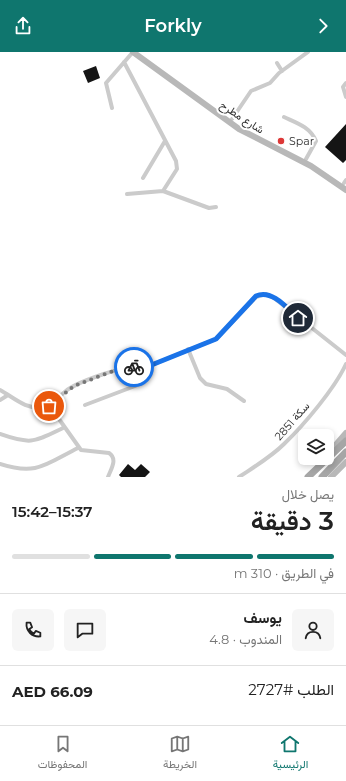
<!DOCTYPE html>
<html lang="ar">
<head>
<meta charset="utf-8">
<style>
	:root { --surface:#fff; --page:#f6f6f6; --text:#222; --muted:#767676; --line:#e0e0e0; --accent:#0f766e }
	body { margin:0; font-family:Montserrat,Vazirmatn,sans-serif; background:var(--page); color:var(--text); direction:rtl; height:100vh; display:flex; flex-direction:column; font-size:15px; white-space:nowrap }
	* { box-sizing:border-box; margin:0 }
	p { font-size:13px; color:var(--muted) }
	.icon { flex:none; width:22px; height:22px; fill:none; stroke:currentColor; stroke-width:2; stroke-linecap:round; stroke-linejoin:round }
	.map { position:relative; height:425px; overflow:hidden; direction:ltr }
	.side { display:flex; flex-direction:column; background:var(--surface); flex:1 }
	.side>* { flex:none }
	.fabs { position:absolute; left:298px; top:377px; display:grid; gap:8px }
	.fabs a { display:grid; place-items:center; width:36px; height:36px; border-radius:6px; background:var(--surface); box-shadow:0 2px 6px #0003; font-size:20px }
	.pin { position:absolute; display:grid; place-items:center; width:34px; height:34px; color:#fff; margin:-17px; border:2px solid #fff; border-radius:50%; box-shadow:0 1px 4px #0007 }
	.courier { position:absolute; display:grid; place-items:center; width:40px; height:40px; margin:-20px; border:3px solid #1a73e8; border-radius:50%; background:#fff; color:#222; box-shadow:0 1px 5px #0007 }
	.headline em { font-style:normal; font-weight:600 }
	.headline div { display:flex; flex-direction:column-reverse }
	.headline { display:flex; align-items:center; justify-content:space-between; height:68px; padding:0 12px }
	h1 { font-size:26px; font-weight:600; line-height:30px }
	.bar { display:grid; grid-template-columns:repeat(4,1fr); gap:6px 4px; align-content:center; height:48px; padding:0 12px }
	.bar i { height:5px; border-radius:3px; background:var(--line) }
	.bar .current { background:var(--accent) }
	.bar p { grid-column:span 4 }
	.line { display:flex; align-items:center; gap:10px; padding:0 12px; border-top:1px solid var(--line) }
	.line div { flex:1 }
	.round { display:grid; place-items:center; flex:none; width:42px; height:42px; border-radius:6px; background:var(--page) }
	header { display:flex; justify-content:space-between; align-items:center; height:52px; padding:0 12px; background:var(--accent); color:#fff; font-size:18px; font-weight:600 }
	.tab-bar { display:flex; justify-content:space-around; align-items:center; height:56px; border-top:1px solid var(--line); background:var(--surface); font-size:11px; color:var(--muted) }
	.tab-bar a { display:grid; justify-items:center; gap:2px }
	.tab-bar .current { color:var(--accent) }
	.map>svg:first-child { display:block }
</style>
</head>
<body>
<header><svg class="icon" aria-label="forward" viewBox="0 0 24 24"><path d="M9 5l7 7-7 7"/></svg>Forkly<svg class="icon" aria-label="share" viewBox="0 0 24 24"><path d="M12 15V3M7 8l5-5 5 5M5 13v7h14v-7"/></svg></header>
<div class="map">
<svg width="346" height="425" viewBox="0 0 346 425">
	<rect width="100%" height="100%" fill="#fff"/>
	<!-- building -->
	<path fill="#151515" d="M96,14l4,12 -12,5 -5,-12z
		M346,72v36l-3,3 -18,-16z
		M128,412l7,6 6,-6 9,8 -5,5h-24l-2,-2z"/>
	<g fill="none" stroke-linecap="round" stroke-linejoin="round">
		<!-- minor -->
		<path stroke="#cbcbcb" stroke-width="4" d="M124,10l52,99 1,8 -14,22
			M277,11l5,8
			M346,31l-3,4 3,10
			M112,56l-6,-25 27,-31
			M284,65c13,6 26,10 32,24l-10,18
			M232,67l19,-28 19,-8 9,-10 29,-21
			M143,126l22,-37
			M344,131l2,-3
			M127,142l36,-3 46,17 7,-1
			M188,297l12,29 6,6 21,5 17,12
			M0,338c13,7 26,20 42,17 11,-1 17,-11 25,-17 10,-7 64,-29 72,-20l77,-31 40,-42 10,-3 8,4 72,57
			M0,348l8,-5
			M49,353l32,45 28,3c9,6 2,16 -1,24
			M85,353l50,-19 3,-4 1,-12
			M0,382c31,11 34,8 63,-6
			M0,412c37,12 46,0 78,-16
			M239,425c15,-10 32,-20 45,-33 20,-19 51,-56 62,-80"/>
		<!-- secondary -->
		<path stroke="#b8b8b8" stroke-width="6" d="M133,0l106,77 72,37 35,24
			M327,403l19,-22
			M331,425l15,-15"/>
		<!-- primary -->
		<path stroke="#a6a6a6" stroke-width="7" d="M308,425l38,-36
			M322,425l24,-25"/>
	</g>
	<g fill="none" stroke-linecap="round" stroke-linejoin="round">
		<!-- done -->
		<path stroke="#777" stroke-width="4" stroke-dasharray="0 7.2" d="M49,354l25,-20 47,-18 13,-1"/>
		<!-- route -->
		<path stroke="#1a73e8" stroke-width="5" d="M134,315l5,3 77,-31 40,-43c16,-7 31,12 42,22"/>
	</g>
	<!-- markers -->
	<circle fill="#dd3837" stroke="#fff" stroke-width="1.5" cx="281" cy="89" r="4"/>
	<g text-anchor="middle" stroke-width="4" stroke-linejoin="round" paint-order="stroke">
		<!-- street labels -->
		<g font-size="11" fill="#2e2e2e" stroke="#fff">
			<text transform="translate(242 65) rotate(33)" y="4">شارع مطرح</text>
			<text transform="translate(292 369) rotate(-49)" y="4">سكة 2851</text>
		</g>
		<!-- poi labels -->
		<g font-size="11" fill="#2e2e2e" stroke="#fff" text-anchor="start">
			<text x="289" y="93">Spar</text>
		</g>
	</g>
</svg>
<div class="fabs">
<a><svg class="icon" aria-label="layers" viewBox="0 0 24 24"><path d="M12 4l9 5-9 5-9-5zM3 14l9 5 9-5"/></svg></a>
</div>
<div class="pin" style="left:49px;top:354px;background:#ea580c"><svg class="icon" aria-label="bag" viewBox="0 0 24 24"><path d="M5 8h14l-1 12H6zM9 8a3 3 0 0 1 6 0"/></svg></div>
<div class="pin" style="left:298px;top:266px;background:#1f2937"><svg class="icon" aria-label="home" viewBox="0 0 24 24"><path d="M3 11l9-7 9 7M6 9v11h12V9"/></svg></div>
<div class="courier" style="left:134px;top:315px"><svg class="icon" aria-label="bike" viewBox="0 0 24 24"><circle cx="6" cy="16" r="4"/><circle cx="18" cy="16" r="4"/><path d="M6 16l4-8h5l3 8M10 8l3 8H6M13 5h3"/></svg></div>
</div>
<section class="side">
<div class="headline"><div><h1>3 دقيقة</h1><p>يصل خلال</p></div><em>15:37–15:42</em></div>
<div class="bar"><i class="current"></i><i class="current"></i><i class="current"></i><i></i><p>في الطريق · 310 m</p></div>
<div class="line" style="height:72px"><a class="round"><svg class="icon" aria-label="person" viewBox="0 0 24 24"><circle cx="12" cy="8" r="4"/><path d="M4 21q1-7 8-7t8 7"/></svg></a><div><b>يوسف</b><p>المندوب · 4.8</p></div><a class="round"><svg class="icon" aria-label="chat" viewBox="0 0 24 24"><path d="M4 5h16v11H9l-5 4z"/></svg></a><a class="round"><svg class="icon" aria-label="phone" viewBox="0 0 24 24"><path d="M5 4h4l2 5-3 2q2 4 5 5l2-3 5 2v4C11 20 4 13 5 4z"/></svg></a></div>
<div class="line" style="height:52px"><div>الطلب #2727</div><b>AED 66.09</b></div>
</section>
<nav class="tab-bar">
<a class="current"><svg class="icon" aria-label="home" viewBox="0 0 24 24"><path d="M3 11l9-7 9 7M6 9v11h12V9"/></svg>الرئيسية</a>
<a><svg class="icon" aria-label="map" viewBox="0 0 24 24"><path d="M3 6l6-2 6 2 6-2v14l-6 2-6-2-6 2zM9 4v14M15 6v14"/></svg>الخريطة</a>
<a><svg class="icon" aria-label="saved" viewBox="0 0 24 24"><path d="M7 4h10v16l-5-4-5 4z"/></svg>المحفوظات</a>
</nav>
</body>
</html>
